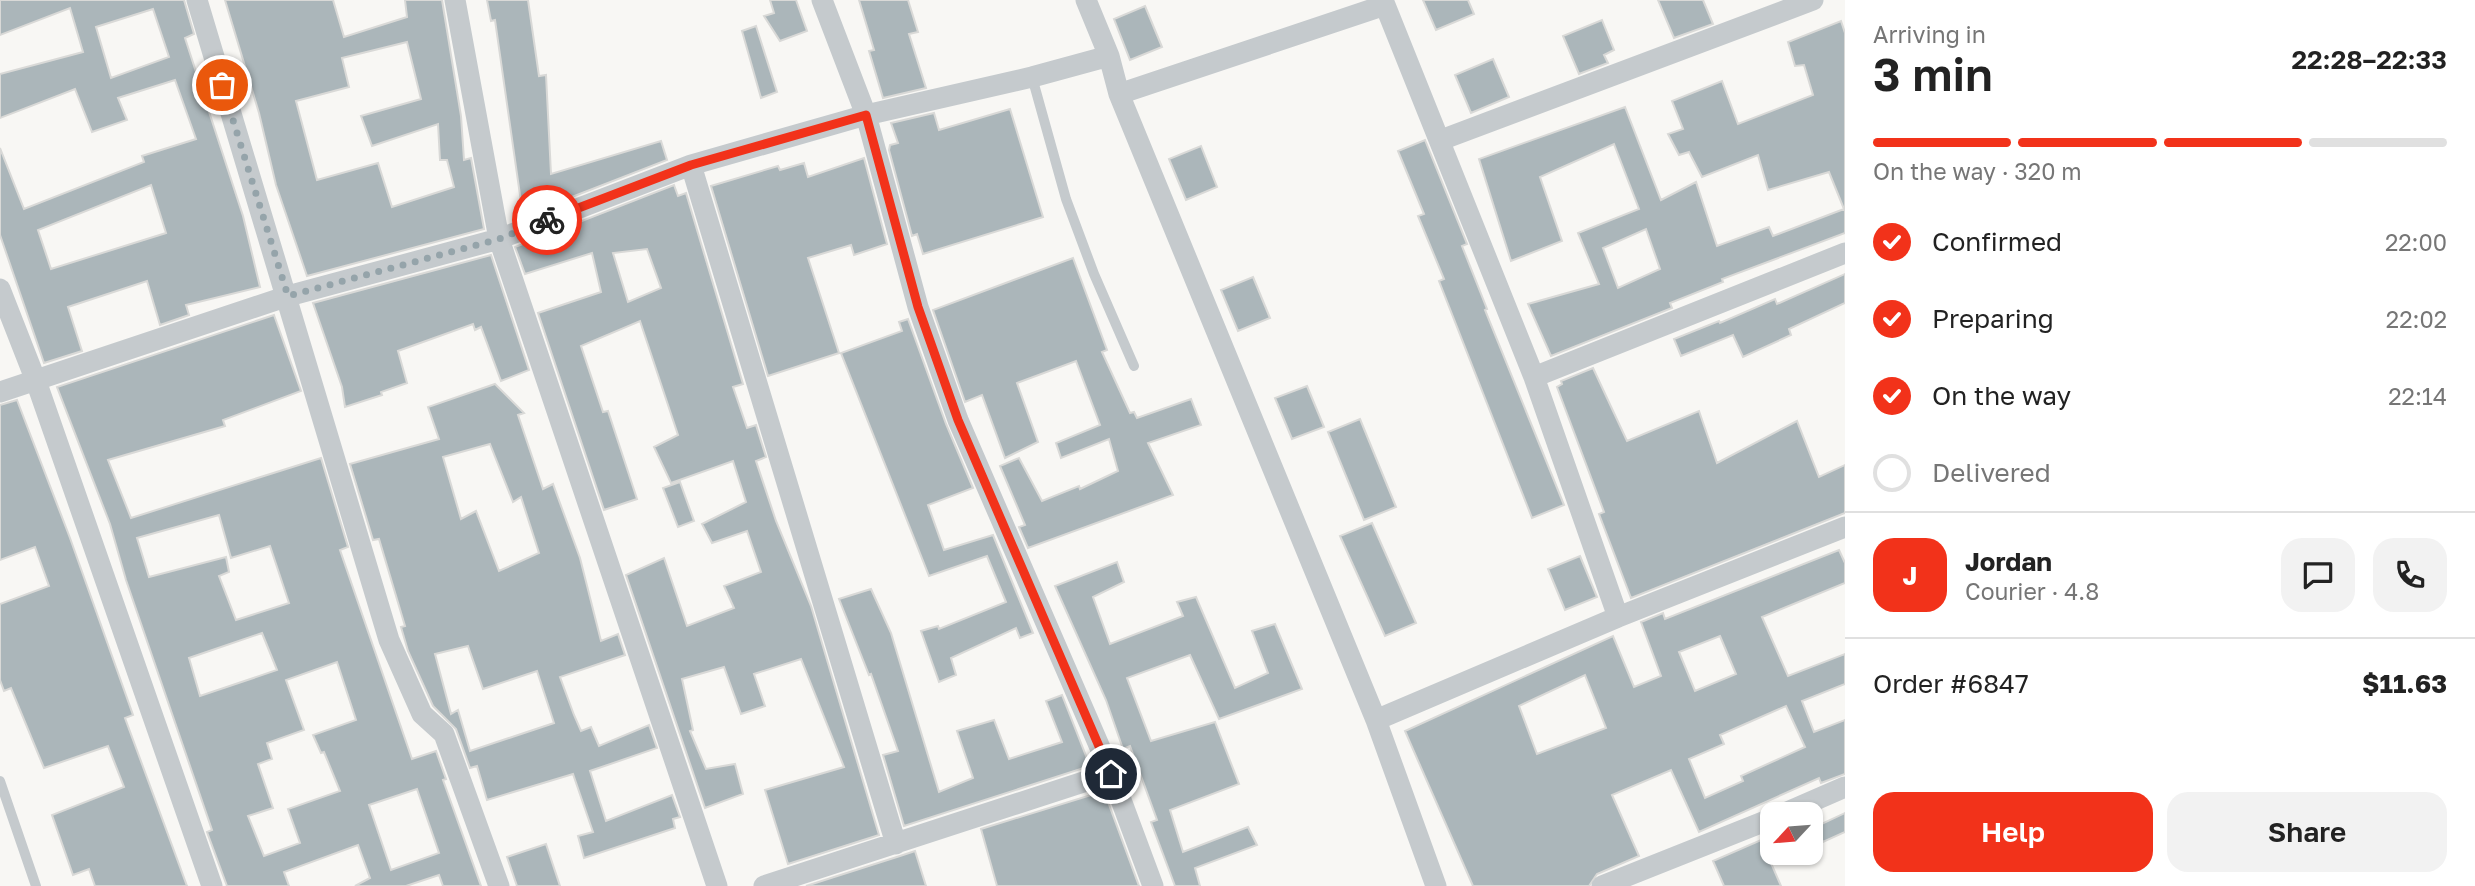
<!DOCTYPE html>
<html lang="en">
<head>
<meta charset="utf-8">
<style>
	:root { --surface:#fff; --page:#f2f2f2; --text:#222; --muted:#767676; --line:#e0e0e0; --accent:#f2321a }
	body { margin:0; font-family:"Golos Text",sans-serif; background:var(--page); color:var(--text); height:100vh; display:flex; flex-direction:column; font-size:26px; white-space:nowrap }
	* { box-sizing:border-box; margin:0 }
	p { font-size:23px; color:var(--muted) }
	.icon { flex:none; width:38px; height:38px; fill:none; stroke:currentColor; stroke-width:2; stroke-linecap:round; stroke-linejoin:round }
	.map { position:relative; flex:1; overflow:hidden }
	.drawer { display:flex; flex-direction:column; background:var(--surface); width:630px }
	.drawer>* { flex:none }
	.needle { width:46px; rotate:244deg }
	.fabs { position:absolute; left:1760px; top:802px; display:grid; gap:14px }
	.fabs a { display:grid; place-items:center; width:63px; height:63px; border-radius:14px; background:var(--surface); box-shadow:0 2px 5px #0004; font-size:35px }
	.pin { position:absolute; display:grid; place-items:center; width:60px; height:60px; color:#fff; margin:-30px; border:4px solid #fff; border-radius:50%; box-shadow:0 2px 7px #0007 }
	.courier { position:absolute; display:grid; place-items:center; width:70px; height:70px; margin:-35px; border:5px solid #f2321a; border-radius:50%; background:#fff; color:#222; box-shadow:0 2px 9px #0007 }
	.summary em { font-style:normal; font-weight:600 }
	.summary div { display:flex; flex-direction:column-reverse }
	.summary { display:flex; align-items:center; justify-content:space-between; height:119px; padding:0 28px }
	h1 { font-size:46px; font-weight:600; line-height:52px }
	.bar { display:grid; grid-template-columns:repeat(4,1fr); gap:10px 7px; align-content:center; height:84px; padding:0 28px }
	.bar i { height:9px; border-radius:5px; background:var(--line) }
	.bar .current { background:var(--accent) }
	.bar p { grid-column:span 4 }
	.line { display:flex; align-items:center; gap:18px; padding:0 28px; border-top:2px solid var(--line) }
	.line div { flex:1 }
	.round { display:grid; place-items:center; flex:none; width:74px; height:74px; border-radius:21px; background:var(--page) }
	ol { padding:0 28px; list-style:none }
	li { display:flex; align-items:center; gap:21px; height:77px }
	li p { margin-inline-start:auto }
	li .icon { padding:7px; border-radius:50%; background:var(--accent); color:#fff; stroke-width:4 }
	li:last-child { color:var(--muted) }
	li i { width:38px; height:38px; border:4px solid var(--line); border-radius:50% }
	.primary-button { display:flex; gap:14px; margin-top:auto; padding:14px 28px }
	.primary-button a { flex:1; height:80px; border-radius:21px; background:var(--accent); color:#fff; font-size:28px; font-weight:600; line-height:80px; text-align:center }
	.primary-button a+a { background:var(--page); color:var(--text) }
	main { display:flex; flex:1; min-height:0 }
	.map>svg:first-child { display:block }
</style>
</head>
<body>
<main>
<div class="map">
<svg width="1845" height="886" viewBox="0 0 1845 886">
	<rect width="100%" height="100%" fill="#f8f7f4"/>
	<!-- building -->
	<path fill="#abb6ba" stroke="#d9d9d7" stroke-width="2" fill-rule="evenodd" d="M0,0h184l10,34 -9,4 58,178 17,71 -74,18 3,10 -29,10 -13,-44 -79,26 14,44 -38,12 -44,-128v-87l24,61 120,-47 -2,-6 54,-17 -21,-59 -57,18 9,22 -35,12 -17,-43 -75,29v-44l83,-22 -13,-44 -70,27zM153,9l16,48 -58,21 -15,-51zM151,185l15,48 -115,36 -13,-39z
		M225,0h108l11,37 63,-20 -2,-17h37l19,116 3,44 7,-2 13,71 -177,47 -31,-91 -17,-72zM407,42l14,57 -60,17 11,30 66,-22 2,36h7l7,27 -62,20 -14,-44 -61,17 -21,-79 53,-14 -7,-29z
		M487,0h41l11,76 7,-1 5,99 110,-33 6,19 -144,56 -28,-196 -4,1z
		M770,0h26l11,31 -27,10 -16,-25 10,-3z
		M859,0h49l10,32 -9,2 17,54 -43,10 -14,-47 5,-1z
		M1423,0h45l6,14 -38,16z
		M1658,0h45l10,24 -39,14z
		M1145,6l17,41 -32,13 -16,-41z
		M1602,20l12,30 -10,5 4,8 -29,11 -16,-38z
		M1841,21l4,12v200l-123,46 1,3 -53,21 2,5 -121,48 -23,-52 71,-20 -21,-51 61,-24 -25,-65 -74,33 22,64 -51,20 -32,-102 146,-52 36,93 35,-18 21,64 52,-19 4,9 71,-27 -15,-37 -61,18 -10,-35 -56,22 -13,-25 -10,3 -11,-21 15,-5 -11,-28 50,-20 16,43 75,-29 -9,-30 -9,1 -7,-24zM1646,229l14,40 -42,19 -15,-40z
		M756,26l21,66 -16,6 -19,-67z
		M1493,59l16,38 -38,16 -16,-38z
		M1010,109l33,108 -120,37 -6,-20 -5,2 -23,-86 1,-5 8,-2 -7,-20 43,-10 5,17z
		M1425,140l42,104 -5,2 25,63 -2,1 79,195 -32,13 -93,-237 5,-2 -26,-63 6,-2 -26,-63z
		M1201,146l16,41 -31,13 -17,-41z
		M864,158l23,86 -33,11 -3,-10 -43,13 31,95 -71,23 -57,-190 67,-20 2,4 24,-7 4,14z
		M674,185l4,11 8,-3 57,191 -10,3 14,41 9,-3 10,32 -10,4 20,60 35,85 68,229 -91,29 -23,-74 79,-23 -43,-108 -47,15 11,32 -24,8 -17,-47 -42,12 11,51 -3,1 16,38 29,-5 8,30 -38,14 -79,-233 38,-17 23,68 47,-18 -10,-22 37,-14 -14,-41 -35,12 -10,-19 44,-22 -13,-41 -62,22 -17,-36 24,-12 -38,-114 -59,25 22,66 5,-1 29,88 -33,11 -66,-197 63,-21 -9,-39 -67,21 -10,-27zM647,249l14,39 -33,14 -15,-49z
		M491,255l38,115 -28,11 -20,-54 -6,3 -2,-6 -75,27 9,32 -26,9 1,3 -37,12 -3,-20 -29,-84z
		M1073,258l34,92 -5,2 28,61 4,-1 3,6 54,-19 10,26 -53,18 25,52 -145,53 -9,-21 6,-2 -25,-59 19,-8 23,43 37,-15 1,3 38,-18 -9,-32 -48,19 -5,-15 44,-18 -24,-64 -59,22 21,59 -33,16 -23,-63 -17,7 -32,-92z
		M1845,274v29l-56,26 2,6 -48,22 -10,-22 -52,21 -7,-17 45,-18 1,2 55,-24 2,5z
		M1253,277l17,41 -32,13 -17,-41z
		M274,315l27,76 -78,29 2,6 -117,34 23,58 190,-60 27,89 -8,3 72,209 24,-8 10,28 -3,1 38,106h-38l-4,-11 -33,11h-51l15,-8 -12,-33 -74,27 5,14h-62l-20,-54 5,-2 -86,-250 -16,-56 -53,-137zM219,515l12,43 39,-12 19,57 -53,17 -17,-44 10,-4 -3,-15 -77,20 -12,-39zM262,633l15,37 -77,26 -11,-38zM337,662l19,58 -43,15 8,18 3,-1 16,39 -52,18 12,34 -36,13 -16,-40 25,-8 -15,-44 14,-5 -5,-16 37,-13 -18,-50zM417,789l22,64 -48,17 -22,-65z
		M908,319l38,105 27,64 -45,17 16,45 49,-15 40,98 -13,5 -4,-10 -65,30 5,17 -17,7 -18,-51 17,-5 1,3 67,-27 -19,-46 -58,20 -88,-223 61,-22 -3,-9z
		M1593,368l34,73 72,-30 18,52 80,-42 22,56 26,-12v48l-214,85 -32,-84 5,-2 -47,-125 5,-3 -1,-3z
		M495,384l29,29 -6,2 25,74 10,-5 27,74 21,83 17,-7 7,21 -65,22 14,38 7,16 10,-4 8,19 50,-21 8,23 -67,23 16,50 66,-26 8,22 -7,2 2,9 -91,30 -6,-22 15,-4 -20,-58 -86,26 -10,-34 -7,2 -14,-39 -23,-23 -25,-55 -7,-24 4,-1 -26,-87 -6,1 -23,-76 89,-25 -11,-32zM490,444l23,58 8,-5 18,56 -40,18 -23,-60 -15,8 -18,-62zM468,646l15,43 54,-18 17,52 -84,28 -12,-41 -7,4 -16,-60z
		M1307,386l17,41 -32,12 -17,-41z
		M17,400l53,138 63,177 -8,3 62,168h-92l-6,-17 -16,6 -21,-60 72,-28 -16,-41 -64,22 -33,-80 -7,3 -4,-11v-76l49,-18 -14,-39 -35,13v-155z
		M1360,419l36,88 -32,13 -36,-88z
		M680,482l14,39 -16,6 -15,-39z
		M1372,523l44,100 -31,13 -45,-100z
		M1839,550l6,13v20l-83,34 26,59 57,-22v30l-43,17 12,31 31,-12v54l-24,9 -2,-5 -120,54 -28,-62 -59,25 27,61 -42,18 -8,12h-116l-68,-155 208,-95 21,51 27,-11 -20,-54 22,-9 2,6zM1720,636l16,38 -41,17 -16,-39zM1585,675l21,53 -69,26 -18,-48zM1786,706l19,41 -64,29 2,5 -38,17 -16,-39 35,-15 -4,-9z
		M1580,556l17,41 -32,13 -17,-41z
		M1117,562l7,20 -31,15 17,47 73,-28 -6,-14 19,-5 39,91 33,-15 -16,-42 23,-7 27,65 -83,30 -29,-64 -63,23 24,63 64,-19 24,62 -69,26 13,42 65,-25 9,18 -62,23 5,18h-25l-24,-64 6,-2 -27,-74 -7,3 -17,-49 -51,-114z
		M871,589l20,44 48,159 34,-14 -16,-47 37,-11 15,39 53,-17 -16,-41 16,-6 28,71 -186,60 -21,-71 15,-4 -27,-77 -2,1 -30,-76z
		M1104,791l35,95h-142l-16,-57z
		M1845,813v19l-22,10 -8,-15z
		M1761,840l20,46h-57l-11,-25z
		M546,844l14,42h-43l-10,-29z
		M915,851l11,35h-120l94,-30z"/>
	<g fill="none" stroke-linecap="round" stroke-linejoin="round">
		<!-- lane -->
		<path stroke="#c5cacd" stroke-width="10" d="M1032,77l34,122 28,75 40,92
			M0,781l36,105"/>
		<!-- street -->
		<path stroke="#c5cacd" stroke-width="21" d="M197,0l192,640 33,74 22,20 55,152
			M455,0l44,239 218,647
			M822,0l44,115 52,192 40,113 153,353 42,113
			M1086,0l23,56 10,38 257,626 60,166
			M1383,0l151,377 84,240
			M1119,94l266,-89
			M1441,140l372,-140
			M691,165l205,679
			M0,289l36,92 176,505
			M1534,377l311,-124
			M0,392l288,-96 211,-57 192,-74 175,-50 166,-38 77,-21
			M1376,720l242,-103 227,-90
			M1783,814l62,-27
			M764,886l347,-113
			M1602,886l171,-68"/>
	</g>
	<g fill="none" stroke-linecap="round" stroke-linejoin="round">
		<!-- done -->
		<path stroke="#95a4aa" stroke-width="7" stroke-dasharray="0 12.6" d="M222,85l66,211 211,-57 48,-19"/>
		<!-- route -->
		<path stroke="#f2321a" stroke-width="9" d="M547,220l144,-55 175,-50 52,192 40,113 153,354"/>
	</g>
</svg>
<div class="fabs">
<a><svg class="needle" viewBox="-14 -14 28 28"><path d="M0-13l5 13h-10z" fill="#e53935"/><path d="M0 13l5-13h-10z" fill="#767676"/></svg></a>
</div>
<div class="pin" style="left:222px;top:85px;background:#ea580c"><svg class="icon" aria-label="bag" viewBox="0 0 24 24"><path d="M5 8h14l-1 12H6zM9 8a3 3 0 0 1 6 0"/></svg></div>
<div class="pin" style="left:1111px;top:774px;background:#1f2937"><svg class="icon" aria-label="home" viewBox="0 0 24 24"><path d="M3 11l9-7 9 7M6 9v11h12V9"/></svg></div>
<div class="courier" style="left:547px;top:220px"><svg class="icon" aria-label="bike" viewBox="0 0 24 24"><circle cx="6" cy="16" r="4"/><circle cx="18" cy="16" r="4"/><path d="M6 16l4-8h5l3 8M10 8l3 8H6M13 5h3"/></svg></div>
</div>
<section class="drawer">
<div class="summary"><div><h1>3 min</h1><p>Arriving in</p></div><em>22:28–22:33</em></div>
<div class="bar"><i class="current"></i><i class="current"></i><i class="current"></i><i></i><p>On the way · 320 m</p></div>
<ol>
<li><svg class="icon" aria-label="check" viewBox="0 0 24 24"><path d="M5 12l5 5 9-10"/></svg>Confirmed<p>22:00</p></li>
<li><svg class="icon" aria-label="check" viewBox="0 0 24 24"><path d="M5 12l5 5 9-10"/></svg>Preparing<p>22:02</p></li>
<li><svg class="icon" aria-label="check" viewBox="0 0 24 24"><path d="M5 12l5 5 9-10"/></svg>On the way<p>22:14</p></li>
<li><i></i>Delivered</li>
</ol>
<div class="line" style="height:126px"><b class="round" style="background:var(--accent);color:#fff">J</b><div><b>Jordan</b><p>Courier · 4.8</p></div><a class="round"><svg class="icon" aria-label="chat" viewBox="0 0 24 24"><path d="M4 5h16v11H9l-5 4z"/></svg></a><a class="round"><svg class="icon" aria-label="phone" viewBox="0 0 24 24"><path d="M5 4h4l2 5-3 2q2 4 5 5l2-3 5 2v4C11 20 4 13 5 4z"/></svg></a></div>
<div class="line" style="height:91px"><div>Order #6847</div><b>$11.63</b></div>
<div class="primary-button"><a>Help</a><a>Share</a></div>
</section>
</main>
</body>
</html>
